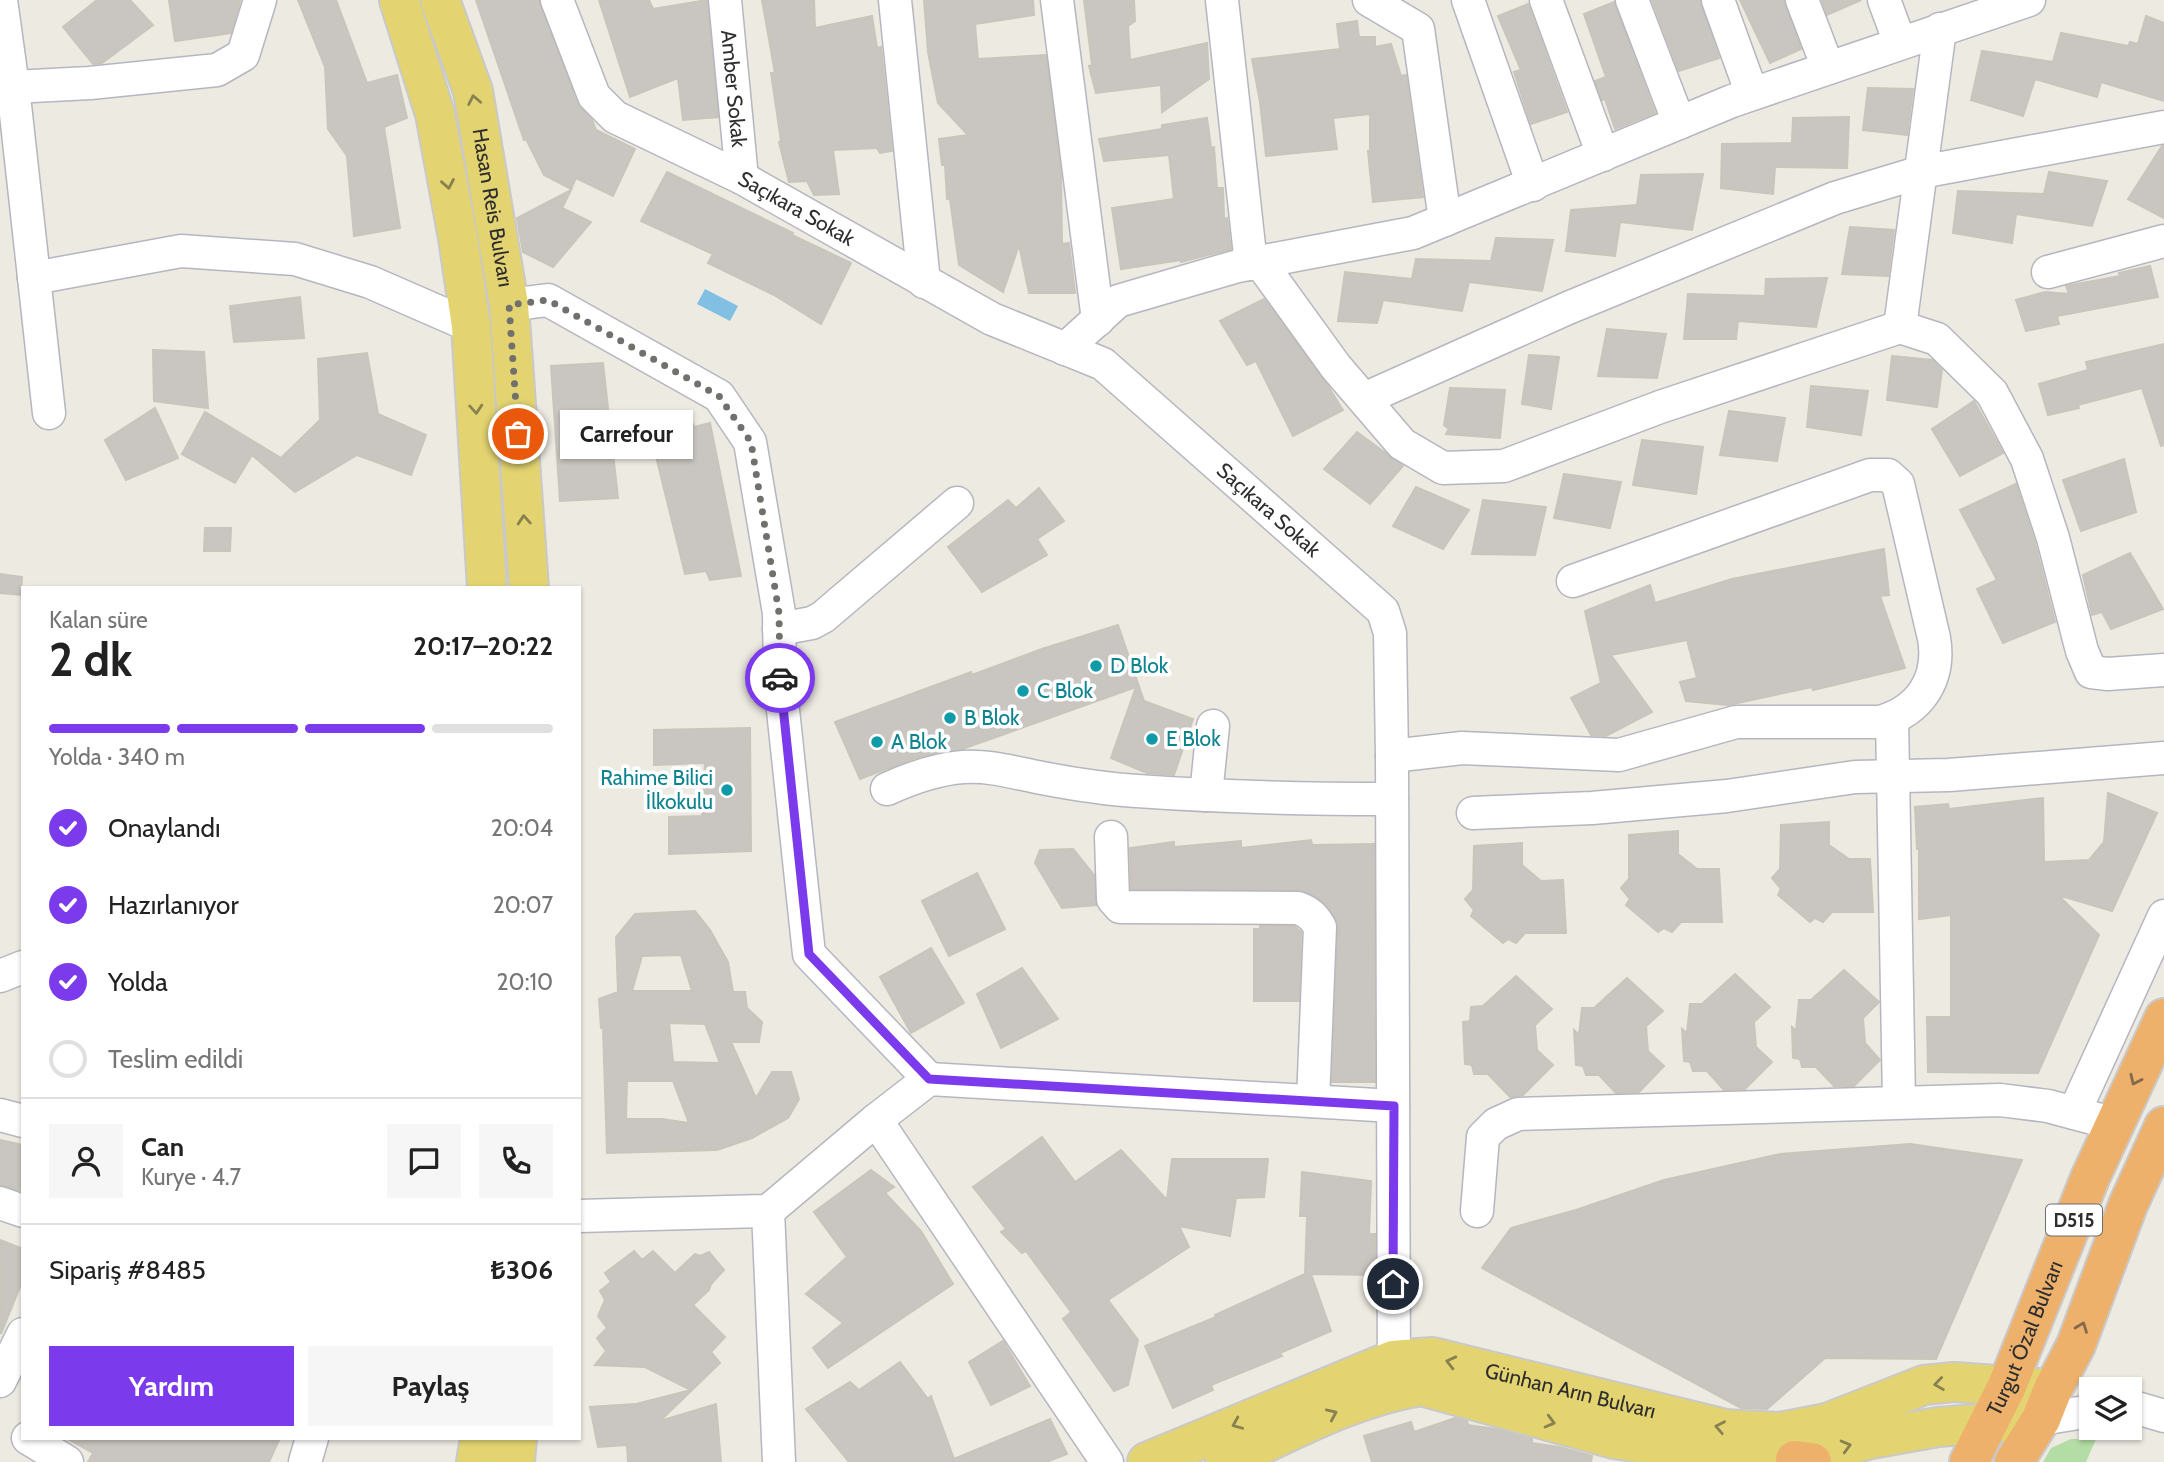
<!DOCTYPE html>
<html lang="tr">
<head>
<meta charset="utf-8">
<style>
	:root { --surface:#fff; --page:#f6f6f6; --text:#222; --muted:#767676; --line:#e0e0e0; --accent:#7c3aed }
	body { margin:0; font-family:Cabin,sans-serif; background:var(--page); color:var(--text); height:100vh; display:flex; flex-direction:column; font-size:26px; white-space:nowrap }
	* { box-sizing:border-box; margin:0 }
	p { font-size:23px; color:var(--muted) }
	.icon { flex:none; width:38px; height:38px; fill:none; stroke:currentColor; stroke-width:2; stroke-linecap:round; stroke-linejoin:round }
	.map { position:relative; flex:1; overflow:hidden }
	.side { position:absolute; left:21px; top:586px; width:560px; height:854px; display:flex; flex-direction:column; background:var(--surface); border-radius:0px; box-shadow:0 2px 5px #0004 }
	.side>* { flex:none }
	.tools { position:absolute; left:2079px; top:1377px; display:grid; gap:14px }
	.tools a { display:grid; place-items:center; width:63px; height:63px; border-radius:0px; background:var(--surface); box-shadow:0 2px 5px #0004; font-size:35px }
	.pin { position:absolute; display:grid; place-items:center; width:60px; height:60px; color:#fff; margin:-30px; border:4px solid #fff; border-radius:50%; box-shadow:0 2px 7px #0007 }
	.courier { position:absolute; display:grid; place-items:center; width:70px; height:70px; margin:-35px; border:5px solid #7c3aed; border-radius:50%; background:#fff; color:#222; box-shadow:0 2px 9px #0007 }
	.bubble { position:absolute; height:49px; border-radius:0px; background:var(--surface); box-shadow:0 2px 5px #0004; font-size:23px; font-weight:700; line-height:49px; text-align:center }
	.head em { font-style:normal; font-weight:700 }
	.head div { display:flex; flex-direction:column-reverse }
	.head { display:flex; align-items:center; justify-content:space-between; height:119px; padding:0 28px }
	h1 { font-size:46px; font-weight:700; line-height:52px }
	.bar { display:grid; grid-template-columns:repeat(4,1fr); gap:10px 7px; align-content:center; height:84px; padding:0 28px }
	.bar i { height:9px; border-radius:5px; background:var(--line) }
	.bar .selected { background:var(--accent) }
	.bar p { grid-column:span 4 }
	.line { display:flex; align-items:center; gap:18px; padding:0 28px; border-top:2px solid var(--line) }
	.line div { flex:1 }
	.round { display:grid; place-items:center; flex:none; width:74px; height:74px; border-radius:0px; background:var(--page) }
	ol { padding:0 28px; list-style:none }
	li { display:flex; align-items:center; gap:21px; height:77px }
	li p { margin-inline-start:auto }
	li .icon { padding:7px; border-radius:50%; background:var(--accent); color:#fff; stroke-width:4 }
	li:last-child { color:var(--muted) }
	li i { width:38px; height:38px; border:4px solid var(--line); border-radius:50% }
	.action { display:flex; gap:14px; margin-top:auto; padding:14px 28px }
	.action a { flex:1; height:80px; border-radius:0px; background:var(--accent); color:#fff; font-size:28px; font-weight:700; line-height:80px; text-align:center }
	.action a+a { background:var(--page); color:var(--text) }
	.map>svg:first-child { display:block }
</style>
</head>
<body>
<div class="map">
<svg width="2164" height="1462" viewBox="0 0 2164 1462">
	<rect width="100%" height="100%" fill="#edeae2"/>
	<!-- green -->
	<path fill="#b3dda5" d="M2071,1439h25l-10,23h-43l8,-14z"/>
	<!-- water -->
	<path fill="#81c0e3" d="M705,289l33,17 -8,15 -33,-17z"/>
	<!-- building -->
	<path fill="#c9c6c1" stroke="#c9c5bb" stroke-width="2" fill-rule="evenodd" d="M97,0h33l23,25 -51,38 -9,1 -30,-37z
		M169,0h71v1l-9,32 -56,8z
		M298,0h38l31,83 30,-8 10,43 -23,9 16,101 -46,8 -7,-80 -19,-27 -3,-62z
		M476,0h63l38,103 15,17 4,10 39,19 -22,47 -37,-18 -5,11 -27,-14 -18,-36 -2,1z
		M599,0h50l4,9 54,-9 11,117 -35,3 -5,-42 -48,19z
		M762,0h52l1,28 57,-12 5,32 4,-1 11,104 -12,2 -3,-5 -44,2 6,44 -25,1 -7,-14 -18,1 -10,-40 2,-1 -10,-68h4z
		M924,0h109l1,15 -59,9 3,35 68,-4 15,119 1,70 7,-1 6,50h-46l-10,-48 -16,47 -44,-27 -9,-66h-3l-2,-34h-3l-3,-26 29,-4 -30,-32 -10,-51z
		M1084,0h50l1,21 -7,5 2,34 77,-17 2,36 -47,33 -1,-27 -65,8 -7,-27 3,-1z
		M1652,0h48l19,58 -40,13z
		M1740,0h44l17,49 -31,14z
		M1822,0h39l-34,15z
		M1614,2l41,111 -40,16 -10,-30 -3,1 -7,-19 11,-4 -22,-63z
		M1528,4l39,108 -36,12 -17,-52 7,-2 -23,-54z
		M2146,16l18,7v78l-63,-19 -4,15 -62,-18 -12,37 -52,-16 11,-49 71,11 8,-29 67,13 2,-4 8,2z
		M1357,21l2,16h16v10l16,-3 10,32 5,-1 17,122 -50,5 -5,-51h2v-37l-37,4 4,31 -71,7 -6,-54 -8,-43 88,-10 -3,-25z
		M1868,88l45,1 -6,46 -44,-5z
		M1849,117l-2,51 -72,-1 -2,27 -52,-6 1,-44 70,-1 1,-25z
		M1207,118l4,30 3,-1 3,41h6l1,31 3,-1 4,31 -50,13v-2l-60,9 -9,-61 62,-9 -5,-44 -65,6 -5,-22 63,-10v-4z
		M2162,146h2v72l-36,-19z
		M667,172l126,61 -1,2 59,28 -30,61 -47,-29 -66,-32 5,-9 -72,-33z
		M2049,172l58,9 -15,45 -76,-12 -4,29 -59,-10 5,-42 86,3z
		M1703,174l-11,56 -72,-8 -5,34 -49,-5 5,-41 66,-5 4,-30z
		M571,190l-9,18 29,14 -38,45 -30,-15 -6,-34z
		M1850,227l44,3 -6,46 -46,-2z
		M1496,238l57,2 -11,51 -73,-9 -7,29 -79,-11 -6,23 -39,-2 7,-49 67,7 4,-20 75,2z
		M2150,266l8,31 -101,19 2,8 -33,7 -10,-31 29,-8 24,2 -3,-8 54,-10 -1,-3z
		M1827,278l-11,49 -78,-6 -2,18h-52l4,-45 77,2 1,-17z
		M300,297l4,41 -70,4 -4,-36z
		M1264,299l64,87 15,24 -50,26 -37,-75 -9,4 -27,-44z
		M1607,329l59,5 -9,44 -59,-2z
		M2164,344v101l-3,1 -19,-58 -64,17 1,3 -31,7 -9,-31 49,-14 -2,-8z
		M153,350l51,2 4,56 -54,-7z
		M367,353l11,61 48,21 -15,40 -54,-20 -62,37 -43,-37 -17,28 -53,-29 23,-42 76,46 39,-38 -2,-61z
		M1529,355l30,2 -8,52 -29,-5z
		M1892,356l40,4 10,10 -5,37 -50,-7z
		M603,363l15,135 -58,3 -9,-135z
		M1811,386l57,5 -7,44 -54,-8z
		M1450,388l55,2 -5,48 -54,-4 3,-5 -5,-4z
		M1974,401l29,52 -43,23 -28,-47z
		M155,408l23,50 -52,22 -21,-40z
		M1729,411l56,7 -8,43 -57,-6z
		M691,419l3,8 16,-4 31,153 -31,4 -4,-9 -21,3 -34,-138 14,-2 -1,-11z
		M1357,432l46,34 -33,38 -46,-35z
		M1642,440l61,7 -7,47 -63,-9z
		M2124,459l12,53 -55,19 -18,-51z
		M1564,474l57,8 -11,46 -56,-10z
		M2016,484l19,59 20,79 -52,21 -26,-54 20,-9 -37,-70z
		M1416,487l53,23 -26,39 -50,-23z
		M1039,488l25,33 -27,18 10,16 -65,37 -34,-45 60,-47 8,8z
		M1483,500l63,7 -11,48 -63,-1z
		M205,528h26l-1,23h-26z
		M1884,549l5,46 -9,1 25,72 -92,22 -1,-3 -84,18 -42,-4 -6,-19 17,-4 -10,-38 -76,15 41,57 -46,24 -15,-1 -20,-37 30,-15 -16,-72 65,-26 5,18 77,-24z
		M2130,553l33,56 -52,20 -9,-17 -10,3 -9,-40z
		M0,574l22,3 -1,18 -21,-2z
		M1118,625l26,76 49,18 -19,56 -27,-2 -36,-15 25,-71 -137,49 -37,13 -44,8 -58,22 -25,-57 136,-50 1,3 70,-26z
		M750,728l1,123 -82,3v-37l33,-1 3,-53 -51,2v-35z
		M2108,793l49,20 -45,98 -54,-16 41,40 -61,138 -110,-1 -1,-55h24v-102l-32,4v-70h-2l-2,-42 33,-3 1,5 94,-11 1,64 45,-2 15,-18z
		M1829,822v23l20,14h21l3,53h-41l-9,10 -8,-4 -5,4 -32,-27 3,-6 -9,-11 8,-9 1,-44z
		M1678,831v23l19,15h22l3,53h-41l-9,10 -8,-4 -6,4 -32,-27 4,-6 -9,-11 8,-9v-44z
		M1311,840l1,5 62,-1 1,238h-43l6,-154 -5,-14 -13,-15 -22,-9 -167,-1 -1,-41 44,-6v5l67,-6v7z
		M1522,843v22l19,16 22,-1 3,53h-41l-9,10 -8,-4 -5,4 -32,-27 3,-6 -9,-11 8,-9 1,-44z
		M1073,849l21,26 3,30 -35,3 -27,-45 5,-13z
		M977,873l28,56 -56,27 -27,-55z
		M695,911l15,19 18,32 5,30h12l2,16 15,14 -3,20h-28l25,56 16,-26h19l8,27 -11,19 -36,20 -35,12 -110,3 -4,-125h-2l-2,-29 19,-7 -2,-55 19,-23zM681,955l11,36h-60l10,-35zM669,1023l36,1 15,39 -47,-1zM627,1081h46l16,42 -27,-4h-36z
		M1260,926h34l7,6 -2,69h-45v-72h6z
		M931,948l33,55 -53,30 -31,-56z
		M1022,968l36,51 -57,29 -24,-54z
		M1844,970l35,32 -16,16 2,25 15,17 -26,26h-20l-18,-19h-14l-2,-8 -7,-1 -1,-31 4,4 3,-31h12z
		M1735,974l35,33 -16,15 2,25 16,15 -27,27 -21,1 -17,-19h-14l-3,-9 -6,-1 -2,-32 5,4 3,-29h12z
		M1516,976l36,33 -17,16 2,25 16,15 -30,30 -13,2 -22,-23h-14l-2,-9 -7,-1 -2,-42 7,-1 1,-14 12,-1z
		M1627,978l36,33 -17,15 2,25 16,15 -25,26 -23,1 -17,-18h-13l-3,-9 -7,-1 -2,-35 5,5 3,-27h12z
		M1042,1137l33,45 46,-32 46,50 5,-41h96l-4,38 -28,1 -6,38 -51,-10 10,21 -81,53 30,40 -10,45 -14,6 -51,-72 8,-7 -45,-61 -4,2 -21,-21 5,-3 -33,-42z
		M0,1140l23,5v46l-23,-6z
		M1910,1144l112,16 -86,199 -111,-1 -58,51 -26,-1 -259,-140 29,-40 65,-18 88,-30 116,-26z
		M871,1170l23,17 -9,6 36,38 32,53 -125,84 -15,-20 30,-25 -37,-29 41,-37 -33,-45z
		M1302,1172l69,9 -2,53h6v41l-64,-1 20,57 -51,22 2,3 -71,29 2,5 -40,18 -28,-62 71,-29 -1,-2 90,-41 2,-58h-7z
		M0,1240l23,9v30l-22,55z
		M634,1251l8,9 11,-9 22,22 20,-19 5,2 9,-4 15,18 -13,14 -2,6 -16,15 32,32 -14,15 9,11 -60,58 56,-17 5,58h-93l-1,-17 -29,2 -8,-40 46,-3 55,-14 -46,-23 -50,-2 11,-14 -9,-13 10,-10 -9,-12 7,-16 -5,-9 11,-9 -6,-9z
		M1003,1341l27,45 -39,19 -22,-43z
		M900,1362l28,37 3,-3 23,63 96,-40 17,35 -21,8h-197l-43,-53 44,-27 9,8z
		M1455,1418l12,3 1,4 28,4 36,10v4l27,4 33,9 -1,6h-219l-8,-26 47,-14 3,10z
		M66,1438h214l-11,24h-181l5,-9z"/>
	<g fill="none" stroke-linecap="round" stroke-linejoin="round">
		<defs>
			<g id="minor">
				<path d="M1,0l12,87 77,-4 127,-13 26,-15 17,-55"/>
				<path id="s1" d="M557,0l37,96 21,21 127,61 250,141 111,45 280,247 7,22 2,123 2,625"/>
				<path id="s2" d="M725,0l17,178"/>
				<path d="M895,0l29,282"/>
				<path d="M1057,0l41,320"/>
				<path d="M1222,0l29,264"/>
				<path d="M1369,0l49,29 27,191"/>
				<path d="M1468,0l65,185"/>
				<path d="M1546,0l57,155"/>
				<path d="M1632,0l47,123"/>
				<path d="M1718,0l34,94"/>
				<path d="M1802,0l26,68"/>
				<path d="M1884,0l16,43"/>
				<path d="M0,87h13l36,326"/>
				<path d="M1260,262l76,105 66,77 41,24 61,-2 156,-59 240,-80 37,12 55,54 35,66 26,79 29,113 9,21 17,2 56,-4"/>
				<path d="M2048,272l116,-31"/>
				<path d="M34,278l147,-27 114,8 75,23 101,44"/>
				<path d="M509,305l39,-5 171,96 31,46 29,171 1,69 29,272 120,125"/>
				<path d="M1900,327l40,-298"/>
				<path d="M1065,349l53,-48 120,-35 175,-33 319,-132 297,-101"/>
				<path d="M1364,399l204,-91 267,-110 86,-26 243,-45"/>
				<path d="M779,629l33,-6 11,-6 134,-114"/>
				<path d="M1892,718l7,384"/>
				<path d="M1392,756l70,-8 157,7 117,-33h144c40,-11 61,-43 54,-84l-36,-154 -10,-9h-18l-297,106"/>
				<path d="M887,789c24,-11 49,-20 76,-22 27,-2 52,6 79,11 31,6 63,11 95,13 84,6 170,8 255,8"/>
				<path d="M1206,795l7,-69"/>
				<path d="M1473,813l119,-5 135,-12 128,-19 94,-2 215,-17"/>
				<path d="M1111,837l2,62 7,8 178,1c11,4 16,9 22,19l-7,174"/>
				<path d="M0,976l23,-9"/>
				<path d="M2074,1113l90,-197"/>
				<path d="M0,1115l23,6"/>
				<path d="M876,1120l231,342"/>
				<path d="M0,1203l23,8"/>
				<path d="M768,1211l11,251"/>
				<path d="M1477,1211l6,-74 13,-13 22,-10 482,-14 48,6 67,18"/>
				<path d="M579,1216l189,-5 108,-91 53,-41 464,27"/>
				<path d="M0,1381l23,-47"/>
				<path d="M2130,1406l34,10"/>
				<path d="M2041,1419l50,-8"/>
				<path d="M28,1438l39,24"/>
				<path d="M305,1462l7,-24"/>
			</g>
			<g id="major">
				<path d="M399,0l36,114 23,124 13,88 16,262"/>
				<path id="s3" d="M440,0l33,91 36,214 20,283"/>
				<path d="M476,1462l4,-24"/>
				<path d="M515,1462l2,-24"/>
				<path id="s4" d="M1147,1462l246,-102 39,-3 293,72 55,3 47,-9 97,-38 30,-3 99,7"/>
				<path d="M1225,1462c63,-29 127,-65 196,-76l193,53 127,20 54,1 76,-21 67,-12 103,-8"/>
			</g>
			<g id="highway">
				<path d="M1795,1460l17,2"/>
				<path id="s5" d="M1969,1462l38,-76 83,-208 74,-160"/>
				<path d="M2014,1462l27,-43 12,-30 23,-44 52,-140 36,-79"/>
			</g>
		</defs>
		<!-- minor casing -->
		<use href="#minor" stroke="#b5b6c0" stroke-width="35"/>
		<!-- major casing -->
		<use href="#major" stroke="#c9c9c9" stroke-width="42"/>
		<!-- highway casing -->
		<use href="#highway" stroke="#c9c9c9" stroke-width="42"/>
		<!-- minor -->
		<use href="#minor" stroke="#fff" stroke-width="32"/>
		<!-- major -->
		<use href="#major" stroke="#e3d471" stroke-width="38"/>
		<!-- highway -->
		<use href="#highway" stroke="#eeb16c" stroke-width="38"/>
	</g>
	<!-- one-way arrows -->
	<defs><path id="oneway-chevron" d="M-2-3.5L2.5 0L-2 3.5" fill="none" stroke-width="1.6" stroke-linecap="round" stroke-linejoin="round" transform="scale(1.75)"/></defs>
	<g stroke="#888150">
		<use href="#oneway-chevron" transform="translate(474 100) rotate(-101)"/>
		<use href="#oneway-chevron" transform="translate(448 184) rotate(80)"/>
		<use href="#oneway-chevron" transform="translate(476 409) rotate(86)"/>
		<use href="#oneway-chevron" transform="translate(524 520) rotate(-94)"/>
		<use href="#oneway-chevron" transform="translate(1451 1362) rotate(-166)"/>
		<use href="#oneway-chevron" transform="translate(1939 1384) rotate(172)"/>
		<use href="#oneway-chevron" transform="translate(1332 1414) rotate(-24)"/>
		<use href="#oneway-chevron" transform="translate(1550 1422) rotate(15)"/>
		<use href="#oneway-chevron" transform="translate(1237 1424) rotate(157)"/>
		<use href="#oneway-chevron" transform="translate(1720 1427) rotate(-169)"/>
		<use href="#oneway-chevron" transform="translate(1846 1446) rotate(-15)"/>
	</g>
	<g stroke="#84694a">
		<use href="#oneway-chevron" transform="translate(2135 1080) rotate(115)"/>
		<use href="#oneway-chevron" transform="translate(2082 1327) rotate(-69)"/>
	</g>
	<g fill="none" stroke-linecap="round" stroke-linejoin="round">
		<!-- done -->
		<path stroke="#71706d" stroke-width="7" stroke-dasharray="0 12.6" d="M518,434l-9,-129 39,-5 171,96 32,46 28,171 1,65"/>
		<!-- route -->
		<path stroke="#7c3aed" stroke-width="9" d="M780,678l29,276 120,125 465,27 -1,178"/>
	</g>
	<!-- markers -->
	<g fill="#0f9aa8" stroke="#fff" stroke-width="2.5">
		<circle cx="1096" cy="666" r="7"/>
		<circle cx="1023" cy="691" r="7"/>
		<circle cx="950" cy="718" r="7"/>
		<circle cx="1152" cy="739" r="7"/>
		<circle cx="877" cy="742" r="7"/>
		<circle cx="727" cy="790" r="7"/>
	</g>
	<g text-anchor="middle" stroke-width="7" stroke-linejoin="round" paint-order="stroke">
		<!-- shield labels -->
		<rect fill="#fff" stroke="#6d6d6d" stroke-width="2" x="2046" y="1204.5" width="56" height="31" rx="5"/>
		<g font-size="19" font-weight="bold" fill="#2e2e2e">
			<text x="2074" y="1227">D515</text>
		</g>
		<!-- street labels -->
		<g font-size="21" fill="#2e2e2e" stroke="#fff">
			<text dy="7" stroke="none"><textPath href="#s2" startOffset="89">Amber Sokak</textPath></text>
			<text dy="7" stroke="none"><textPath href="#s3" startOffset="215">Hasan Reis Bulvarı</textPath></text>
			<text dy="7" stroke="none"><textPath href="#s1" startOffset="336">Saçıkara Sokak</textPath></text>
			<text dy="7" stroke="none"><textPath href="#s1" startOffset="901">Saçıkara Sokak</textPath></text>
			<text dy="7" stroke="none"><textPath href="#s5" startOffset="136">Turgut Özal Bulvarı</textPath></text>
			<text dy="7" stroke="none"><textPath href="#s4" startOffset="448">Günhan Arın Bulvarı</textPath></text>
		</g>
		<!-- culture labels -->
		<g font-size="21" fill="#0d838f" stroke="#fff" text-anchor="start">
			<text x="1110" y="673">D Blok</text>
			<text x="1037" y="698">C Blok</text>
			<text x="964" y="725">B Blok</text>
			<text x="1166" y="746">E Blok</text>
			<text x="891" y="749">A Blok</text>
			<text x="713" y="785" text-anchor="end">Rahime Bilici<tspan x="713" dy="24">İlkokulu</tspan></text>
		</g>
	</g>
</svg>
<div class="tools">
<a><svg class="icon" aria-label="layers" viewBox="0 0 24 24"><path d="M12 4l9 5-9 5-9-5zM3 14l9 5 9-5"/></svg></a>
</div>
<div class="pin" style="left:518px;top:434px;background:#ea580c"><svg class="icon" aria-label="bag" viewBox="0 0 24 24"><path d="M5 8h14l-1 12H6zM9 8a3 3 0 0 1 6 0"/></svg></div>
<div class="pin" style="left:1393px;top:1284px;background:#1f2937"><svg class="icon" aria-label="home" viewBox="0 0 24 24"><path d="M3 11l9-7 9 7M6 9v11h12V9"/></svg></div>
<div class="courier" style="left:780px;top:678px"><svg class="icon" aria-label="car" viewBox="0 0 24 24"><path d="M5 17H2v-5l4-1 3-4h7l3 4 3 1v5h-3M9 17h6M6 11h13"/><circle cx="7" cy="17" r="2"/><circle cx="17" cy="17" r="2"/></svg></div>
<div class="bubble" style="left:560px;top:410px;width:133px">Carrefour</div>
<section class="side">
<div class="head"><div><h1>2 dk</h1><p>Kalan süre</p></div><em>20:17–20:22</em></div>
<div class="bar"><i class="selected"></i><i class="selected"></i><i class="selected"></i><i></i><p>Yolda · 340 m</p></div>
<ol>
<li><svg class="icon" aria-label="check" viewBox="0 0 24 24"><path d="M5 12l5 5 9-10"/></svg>Onaylandı<p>20:04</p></li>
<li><svg class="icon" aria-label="check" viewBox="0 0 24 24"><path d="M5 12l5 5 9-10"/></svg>Hazırlanıyor<p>20:07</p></li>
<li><svg class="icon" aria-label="check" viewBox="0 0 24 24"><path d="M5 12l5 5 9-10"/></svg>Yolda<p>20:10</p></li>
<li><i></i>Teslim edildi</li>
</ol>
<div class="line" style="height:126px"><a class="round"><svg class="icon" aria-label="person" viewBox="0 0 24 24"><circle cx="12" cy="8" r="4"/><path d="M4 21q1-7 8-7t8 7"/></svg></a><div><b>Can</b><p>Kurye · 4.7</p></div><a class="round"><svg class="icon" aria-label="chat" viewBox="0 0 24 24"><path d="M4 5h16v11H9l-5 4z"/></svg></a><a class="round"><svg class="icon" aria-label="phone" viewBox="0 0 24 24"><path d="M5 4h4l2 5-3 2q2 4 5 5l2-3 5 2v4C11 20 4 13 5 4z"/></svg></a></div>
<div class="line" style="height:91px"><div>Sipariş #8485</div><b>₺306</b></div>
<div class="action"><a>Yardım</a><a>Paylaş</a></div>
</section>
</div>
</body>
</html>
